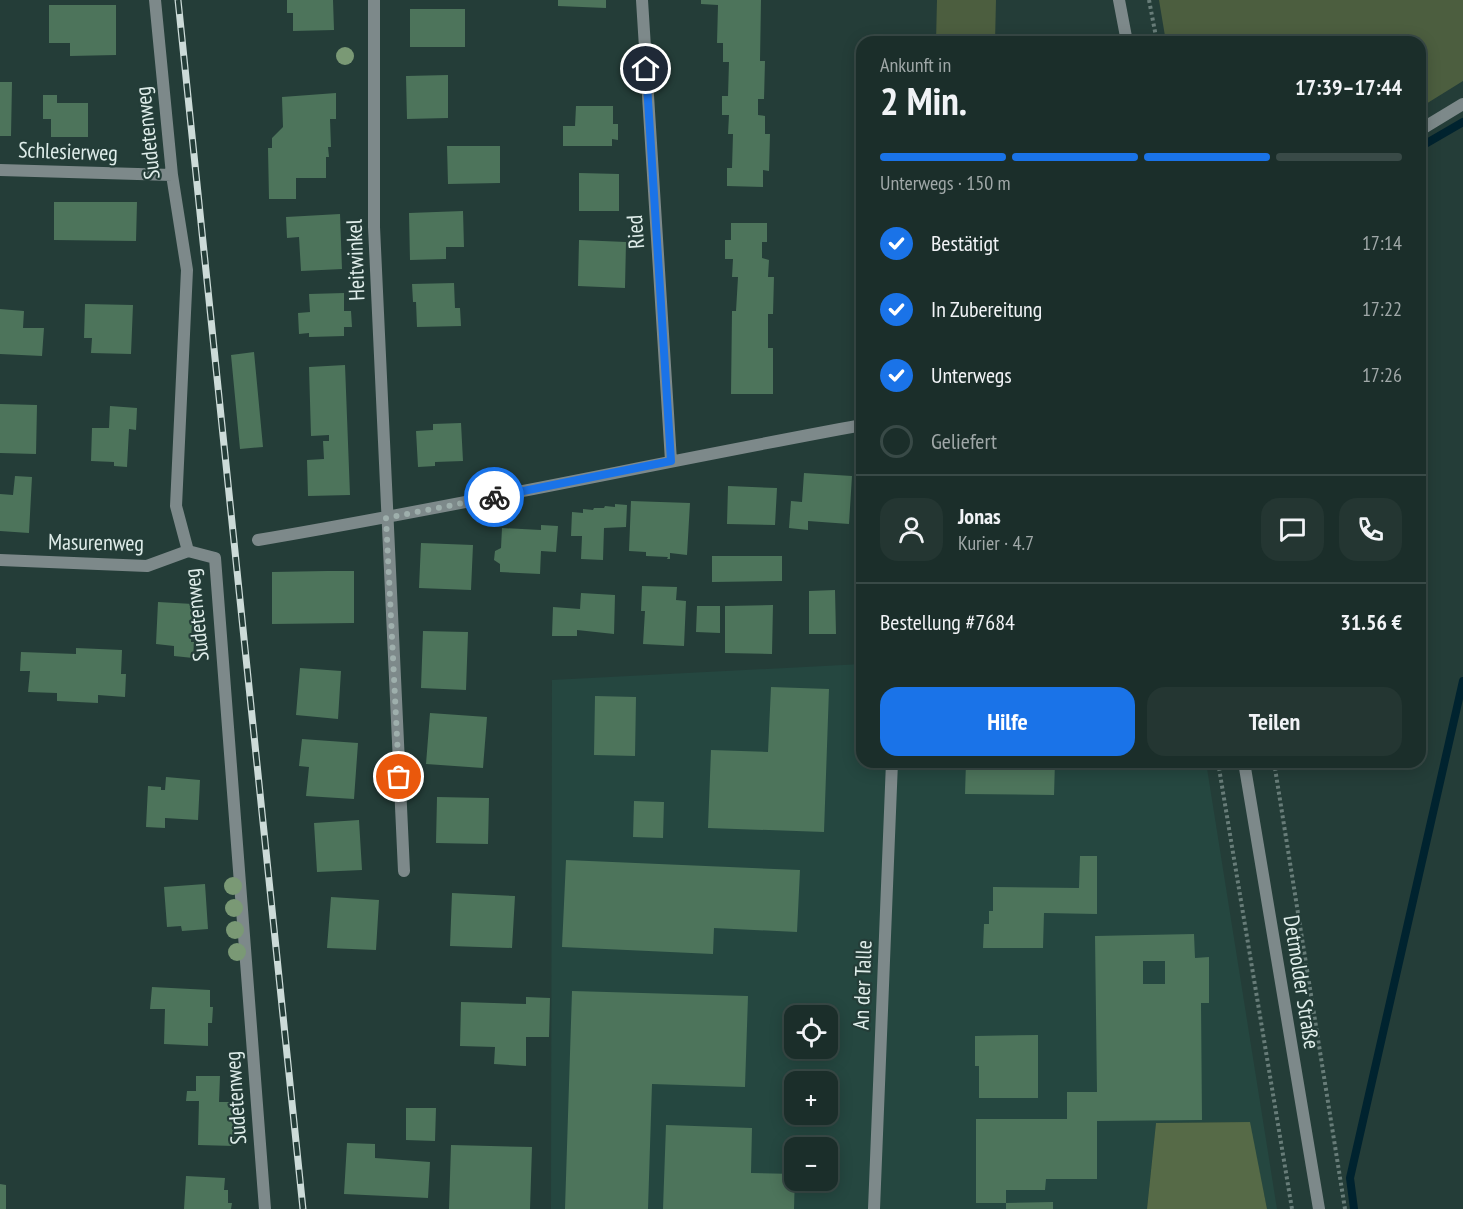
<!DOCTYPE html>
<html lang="de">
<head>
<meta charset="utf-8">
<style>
	:root { --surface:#1b2e2a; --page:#243632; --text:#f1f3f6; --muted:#a0a8a8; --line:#394a47; --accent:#1a73e8 }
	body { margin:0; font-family:"PT Sans Narrow",sans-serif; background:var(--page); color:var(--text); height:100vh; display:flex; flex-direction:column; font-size:22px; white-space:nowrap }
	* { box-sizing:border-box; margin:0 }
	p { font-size:20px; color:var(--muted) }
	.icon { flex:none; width:33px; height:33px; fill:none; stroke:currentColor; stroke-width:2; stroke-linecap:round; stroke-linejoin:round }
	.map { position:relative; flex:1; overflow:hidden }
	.side { position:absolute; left:856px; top:36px; width:570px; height:732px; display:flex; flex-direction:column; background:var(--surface); border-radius:18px; box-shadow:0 3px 15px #0003,0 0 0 2px var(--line) }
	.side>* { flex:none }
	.buttons { position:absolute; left:784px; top:1005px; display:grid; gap:12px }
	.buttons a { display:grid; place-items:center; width:54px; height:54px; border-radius:12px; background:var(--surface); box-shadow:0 3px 15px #0003,0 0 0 2px var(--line); font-size:30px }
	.pin { position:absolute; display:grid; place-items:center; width:51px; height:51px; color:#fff; margin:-26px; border:3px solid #fff; border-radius:50%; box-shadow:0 2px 6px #0007 }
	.courier { position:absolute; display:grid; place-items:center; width:60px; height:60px; margin:-30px; border:4px solid #1a73e8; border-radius:50%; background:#fff; color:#222; box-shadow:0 2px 8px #0007 }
	.summary em { font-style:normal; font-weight:700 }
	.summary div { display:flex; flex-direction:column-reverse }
	.summary { display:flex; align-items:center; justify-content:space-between; height:102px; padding:0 24px }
	h1 { font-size:39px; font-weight:700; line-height:45px }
	.bar { display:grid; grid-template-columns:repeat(4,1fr); gap:9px 6px; align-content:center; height:72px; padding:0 24px }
	.bar i { height:8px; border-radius:4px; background:var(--line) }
	.bar .selected { background:var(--accent) }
	.bar p { grid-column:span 4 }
	.line { display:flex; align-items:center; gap:15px; padding:0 24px; border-top:2px solid var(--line) }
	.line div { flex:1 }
	.round { display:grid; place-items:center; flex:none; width:63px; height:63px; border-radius:18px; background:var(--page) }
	ol { padding:0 24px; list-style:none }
	li { display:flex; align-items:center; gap:18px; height:66px }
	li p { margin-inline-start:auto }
	li .icon { padding:6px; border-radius:50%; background:var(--accent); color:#fff; stroke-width:4 }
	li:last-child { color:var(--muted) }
	li i { width:33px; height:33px; border:3px solid var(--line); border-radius:50% }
	.action { display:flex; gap:12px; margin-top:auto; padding:12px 24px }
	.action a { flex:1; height:69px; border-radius:18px; background:var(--accent); color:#fff; font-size:24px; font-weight:700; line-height:69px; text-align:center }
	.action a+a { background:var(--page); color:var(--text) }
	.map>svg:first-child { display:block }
</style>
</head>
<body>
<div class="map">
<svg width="1463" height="1209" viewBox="0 0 1463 1209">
	<rect width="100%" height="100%" fill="#243d38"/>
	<!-- built -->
	<path fill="#254740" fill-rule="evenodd" d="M862,664v98h344l71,447h-10l-18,-87 -93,1 -9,86h-596l1,-529zM795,1016h33v32h-33zM795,1082h33v32h-33zM795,1148h33v32h-33z"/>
	<!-- green -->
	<path fill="#4c5e3f" d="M937,0h59l-1,42h-59z
		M1159,0h304v81l-42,26 -1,-65h-254z"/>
	<!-- forest -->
	<path fill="#566a47" d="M1250,1122l17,87h-120l9,-86z"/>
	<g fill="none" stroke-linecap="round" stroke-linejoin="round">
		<!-- stream -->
		<path stroke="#00232f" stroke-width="8" d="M1420,147l43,-25
			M1354,1209l-4,-31 113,-497"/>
	</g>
	<!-- building -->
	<path fill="#4d745b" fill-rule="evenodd" d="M287,0h46l1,30 -41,1v-18h-6z
		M558,0h48v8l-48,-2z
		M701,0h60l-1,61h5l-1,38h-6v16l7,1v18h5l-1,37 -6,-1v17l-36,-1v-18h5l1,-34h-5l1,-19h-7v-19h6l1,-34h-6v-19h-6l1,-38 -17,-1z
		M49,5h67v50l-46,1v-13h-21z
		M410,9h55v38h-55z
		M448,75v43l-41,1 -1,-43z
		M0,82h12l-1,54h-11z
		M336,93v26h-6l1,28h-3l1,10h-3v21h-30v21h-27l-1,-51h4v-10l11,-11 -1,-30z
		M43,95h14v8h31v34h-37v-18h-8z
		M576,106h37v18h5v16l-6,-1v7h-49v-20h12z
		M447,146h53v37l-52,1z
		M579,173l40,1v37h-40z
		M54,202h83l-1,39 -82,-1z
		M463,211l1,36h-18v12l-36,1 -1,-47z
		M340,214l2,55 -41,2 -2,-34 -12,1 -1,-21z
		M731,223h36v19h-5v16l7,2 -1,17h6l-1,37h-5v34h5v46h-42l1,-83h4l2,-34h-6l1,-18h-8v-19h6z
		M579,240l47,2 -1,46 -47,-2z
		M454,283l1,25h5l1,18 -44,1 -1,-25h-3l-1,-18z
		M344,293v18h7l1,16h-8v9l-35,1v-4l-10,1 -1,-21 12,-1 -1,-18z
		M85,304l48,1 -2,49 -40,-1 1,-15h-8z
		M0,309l24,2 -1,17h21l-2,28 -42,-2z
		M254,352l9,95 -23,2 -9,-94z
		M345,365l5,130 -42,1 -1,-36 17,-1 -1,-18h6v-6l-18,1 -2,-69z
		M0,404l37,1 -1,49 -36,-1z
		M110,406l27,2 -1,22 -7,-1 -2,38 -13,-1v-4l-23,-1 1,-33h17z
		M461,423l2,38 -28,1v4l-17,1 -2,-36 17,-1v-6z
		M804,473l48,3 -3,48 -41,-3v9l-19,-2 2,-27 11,1z
		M15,476l17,1 -3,56 -29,-2v-37l13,1z
		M728,486l49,2 -2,37 -48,-1z
		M631,501l59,2 -3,52 -17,-2v6h-3l1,-2 -22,-1v-4l-17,-1z
		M615,504l12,1 -1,22 -22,1 -1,32 -22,-1 1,-23h-11l1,-24 11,1v-4l10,1 1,-2h10l1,-2 10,1z
		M541,525l17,1 -2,26 -15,-1 -1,23 -40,-2v-8l-6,-4 1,-9 6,-3 1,-20 39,2z
		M421,543l52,2 -2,45 -52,-2z
		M712,556h70v25l-70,1z
		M327,571h27v52l-82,1v-52z
		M642,586l35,1 -1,13 10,1 -2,45 -41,-2 2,-33h-4z
		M835,590l1,44h-27v-43z
		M581,593l34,2 -1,39 -37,-4v6h-25l1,-29 27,2z
		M158,602l35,2 -2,38h3l-1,16 -19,-2v-10l-18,-2z
		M773,605l-1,49 -47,-1v-47z
		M697,606h23v27l-24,-1z
		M423,631l45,1 -2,58 -45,-2z
		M76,648l46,2 -1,24h5l-1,23 -27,-2v8l-41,-2v-8l-29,-1 2,-21h-10l1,-19 55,2z
		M300,668l41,3 -3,48 -42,-4z
		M771,687l58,2 -5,143 -116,-4 3,-78 57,2z
		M595,696l41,1 -1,59 -41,-1z
		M430,713l57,4 -4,51 -57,-4z
		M302,739l56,4 -4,56 -48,-3 3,-29 -10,-1z
		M966,762h89l-1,33 -89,-1z
		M166,777l34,3 -2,40 -33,-2v10l-19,-1 2,-41 13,1v3h4z
		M437,797l52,1 -1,46 -52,-1z
		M634,801l30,1 -1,36 -30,-1z
		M359,820l3,50 -45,2 -3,-49z
		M1080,856h17v58l-53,-1 -1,35h-60l1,-24h5v-13h4v-24l86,1z
		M566,860l234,10 -3,62 -83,-4 -1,26 -151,-7z
		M205,884l3,45 -26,2 -1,-5 -14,1 -3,-40z
		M452,893l63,3 -3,52 -62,-2z
		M331,897l48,3 -3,50 -49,-2z
		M1194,934l1,24 14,-1v46h-8l1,117 -105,1v58h-51l-1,11h-39v13h-30v-84h91v-27h30l-2,-156zM1143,961h22v23h-22z
		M152,987l58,3v17h3l-1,16h-4v23l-44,-2 1,-35h-15z
		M572,991l176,5 -3,91 -93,-3 -4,125h-83z
		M526,997l24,1 -1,39h-23v29l-32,-2 1,-17 -35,-1 1,-44 65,2z
		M1038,1035v63h-59v-32h-4v-30z
		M196,1076h24l-1,26h17l-2,44 -36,-1 1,-44h-13l1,-10h9z
		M406,1108h30l-1,33 -29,-1z
		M666,1125l86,3 -1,45 44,1 -1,35h-131z
		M347,1143l28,1v14l55,4 -2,36 -84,-4z
		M451,1145l81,2 -2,62h-81z
		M186,1176l39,2 -1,12h4v13h4l-1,6h-47z
		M0,1184l6,1v24h-6z
		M1053,1202v7h-47v-6z"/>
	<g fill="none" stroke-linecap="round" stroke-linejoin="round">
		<!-- path -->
		<path stroke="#687d79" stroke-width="4" stroke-dasharray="3 3" stroke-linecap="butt" d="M1149,0l8,42
			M1218,762l74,447
			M1274,762l71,447"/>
		<!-- minor -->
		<path stroke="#7d898a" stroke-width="12" d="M155,0l17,175 15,95 -11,236 12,45
			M374,0v227l30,644
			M642,0l29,461
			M1420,130l43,-26
			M0,170l172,5
			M258,540c202,-34 403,-78 604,-115
			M188,551l27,7 50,651
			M0,560l147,6 41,-15
			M874,1209l18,-447"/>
		<!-- tertiary -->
		<path stroke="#7d898a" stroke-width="12" d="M1119,0l8,42
			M1244,762l75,447"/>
		<defs>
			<path id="rail" d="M178,0l125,1209"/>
		</defs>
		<!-- rail casing -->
		<use href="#rail" stroke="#ccdbd8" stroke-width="7"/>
		<!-- rail -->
		<use href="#rail" stroke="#243d38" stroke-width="4.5" stroke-dasharray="14" stroke-linecap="butt"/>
	</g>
	<!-- trees -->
	<g fill="#7a9975">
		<circle cx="345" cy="56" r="9"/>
		<circle cx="233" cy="886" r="9"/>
		<circle cx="234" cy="908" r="9"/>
		<circle cx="235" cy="930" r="9"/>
		<circle cx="237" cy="952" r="9"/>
	</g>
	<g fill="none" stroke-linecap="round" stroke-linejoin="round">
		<!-- done -->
		<path stroke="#9eafac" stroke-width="6" stroke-dasharray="0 10.8" d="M399,777l-13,-259 108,-21"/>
		<!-- route -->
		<path stroke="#1a73e8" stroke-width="8" d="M494,497l177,-36 -25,-392"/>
	</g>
	<g text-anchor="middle" stroke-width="4.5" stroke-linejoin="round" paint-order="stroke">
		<!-- street labels -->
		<g font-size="22" fill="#dfedea" stroke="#243d38">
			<text transform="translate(147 133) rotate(-96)" y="8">Sudetenweg</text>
			<text transform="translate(68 151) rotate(2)" y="8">Schlesierweg</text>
			<text transform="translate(635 232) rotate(-94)" y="8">Ried</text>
			<text transform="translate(355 260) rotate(-92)" y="8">Heitwinkel</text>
			<text transform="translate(96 542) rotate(1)" y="8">Masurenweg</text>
			<text transform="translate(196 615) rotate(-96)" y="8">Sudetenweg</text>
			<text transform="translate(1302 982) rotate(81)" y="8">Detmolder Straße</text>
			<text transform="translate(862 985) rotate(-88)" y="8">An der Talle</text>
			<text transform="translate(235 1098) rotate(-94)" y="8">Sudetenweg</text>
		</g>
	</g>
</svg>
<div class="buttons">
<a><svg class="icon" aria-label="locate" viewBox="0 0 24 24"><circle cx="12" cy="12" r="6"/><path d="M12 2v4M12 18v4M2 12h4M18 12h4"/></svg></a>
<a>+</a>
<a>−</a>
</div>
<div class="pin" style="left:399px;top:777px;background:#ea580c"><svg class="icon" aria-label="bag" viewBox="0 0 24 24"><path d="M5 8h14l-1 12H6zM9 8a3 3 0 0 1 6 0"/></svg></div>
<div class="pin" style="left:646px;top:69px;background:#1f2937"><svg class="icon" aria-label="home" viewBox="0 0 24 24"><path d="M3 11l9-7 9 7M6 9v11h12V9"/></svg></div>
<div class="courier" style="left:494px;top:497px"><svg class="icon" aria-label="bike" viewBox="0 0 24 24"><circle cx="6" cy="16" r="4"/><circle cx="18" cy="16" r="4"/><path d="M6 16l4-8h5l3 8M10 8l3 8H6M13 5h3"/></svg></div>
<section class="side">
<div class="summary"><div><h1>2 Min.</h1><p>Ankunft in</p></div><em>17:39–17:44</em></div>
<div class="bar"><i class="selected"></i><i class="selected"></i><i class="selected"></i><i></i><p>Unterwegs · 150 m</p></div>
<ol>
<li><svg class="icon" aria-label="check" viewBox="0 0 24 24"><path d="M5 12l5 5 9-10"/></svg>Bestätigt<p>17:14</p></li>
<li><svg class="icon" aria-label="check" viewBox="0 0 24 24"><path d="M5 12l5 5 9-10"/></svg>In Zubereitung<p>17:22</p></li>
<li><svg class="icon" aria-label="check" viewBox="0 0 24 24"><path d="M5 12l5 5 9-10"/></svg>Unterwegs<p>17:26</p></li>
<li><i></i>Geliefert</li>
</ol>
<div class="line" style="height:108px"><a class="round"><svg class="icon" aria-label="person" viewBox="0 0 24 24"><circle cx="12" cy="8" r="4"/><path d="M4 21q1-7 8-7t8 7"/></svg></a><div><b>Jonas</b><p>Kurier · 4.7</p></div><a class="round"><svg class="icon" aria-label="chat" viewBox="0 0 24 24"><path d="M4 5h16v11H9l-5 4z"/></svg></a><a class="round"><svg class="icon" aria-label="phone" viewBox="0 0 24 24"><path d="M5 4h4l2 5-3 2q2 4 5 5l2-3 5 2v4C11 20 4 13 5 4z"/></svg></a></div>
<div class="line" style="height:78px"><div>Bestellung #7684</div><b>31.56 €</b></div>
<div class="action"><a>Hilfe</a><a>Teilen</a></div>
</section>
</div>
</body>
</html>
